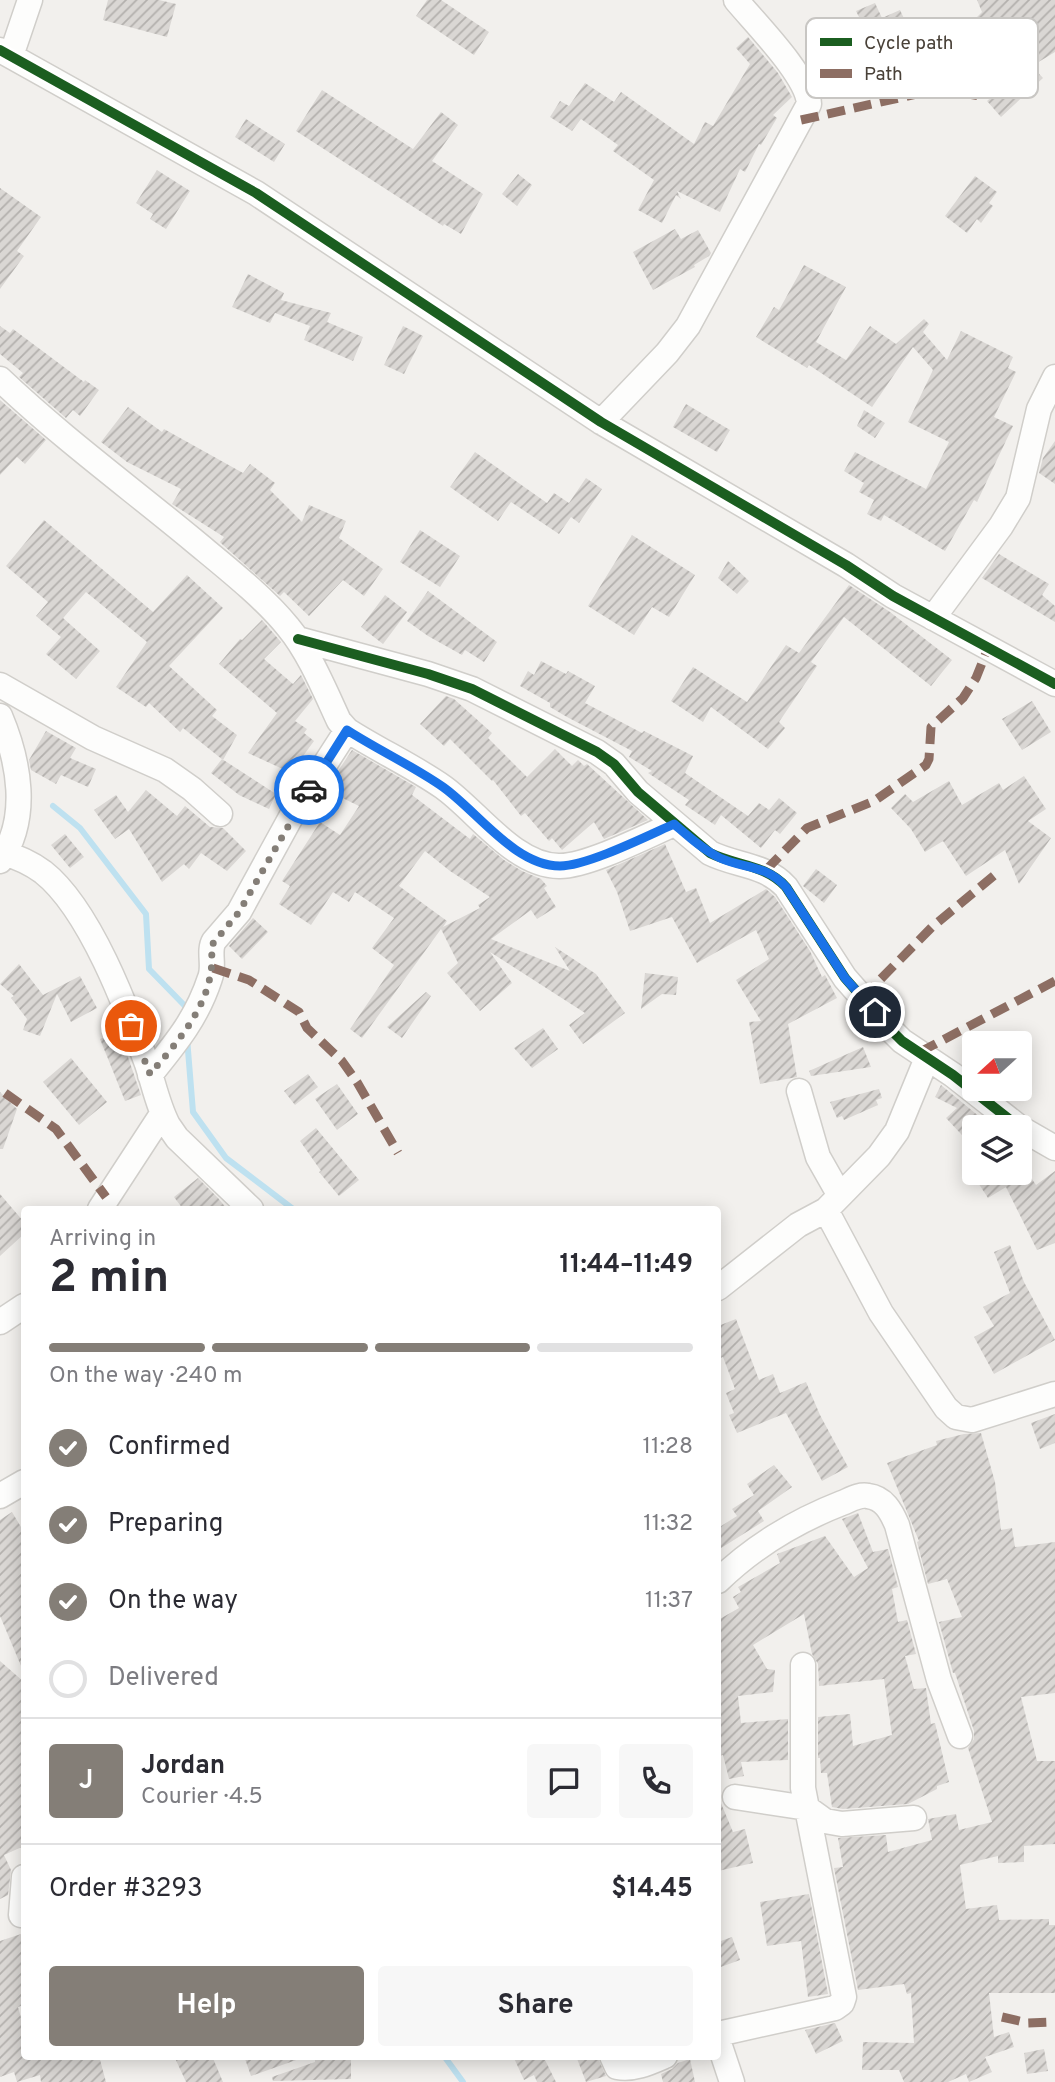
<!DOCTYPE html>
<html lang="en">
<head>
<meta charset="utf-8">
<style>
	:root { --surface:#fff; --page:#f7f7f7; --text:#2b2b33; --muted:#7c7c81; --line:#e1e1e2; --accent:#847e77 }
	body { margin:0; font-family:Overpass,sans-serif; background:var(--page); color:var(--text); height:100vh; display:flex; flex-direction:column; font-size:26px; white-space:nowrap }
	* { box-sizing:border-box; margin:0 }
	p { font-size:23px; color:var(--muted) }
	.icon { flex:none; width:38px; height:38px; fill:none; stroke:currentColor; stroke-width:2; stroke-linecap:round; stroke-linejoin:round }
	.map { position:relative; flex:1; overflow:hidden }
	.panel { position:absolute; left:21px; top:1206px; width:700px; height:854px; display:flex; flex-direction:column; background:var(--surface); border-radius:7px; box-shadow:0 4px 18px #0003 }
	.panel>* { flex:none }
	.needle { width:46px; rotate:249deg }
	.controls { position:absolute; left:962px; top:1031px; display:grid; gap:14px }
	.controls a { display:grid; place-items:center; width:70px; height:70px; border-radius:7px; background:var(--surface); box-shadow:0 4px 18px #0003; font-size:35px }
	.pin { position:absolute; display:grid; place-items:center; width:60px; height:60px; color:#fff; margin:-30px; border:4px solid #fff; border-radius:50%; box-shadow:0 2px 7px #0007 }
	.courier { position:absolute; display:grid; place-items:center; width:70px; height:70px; margin:-35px; border:5px solid #1a73e8; border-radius:50%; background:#fff; color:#222; box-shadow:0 2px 9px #0007 }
	.head em { font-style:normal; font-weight:700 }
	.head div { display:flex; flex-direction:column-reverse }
	.head { display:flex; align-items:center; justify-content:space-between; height:119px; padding:0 28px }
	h1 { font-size:46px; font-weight:700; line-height:52px }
	.bar { display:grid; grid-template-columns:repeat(4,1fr); gap:10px 7px; align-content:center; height:84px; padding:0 28px }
	.bar i { height:9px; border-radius:5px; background:var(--line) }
	.bar .active { background:var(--accent) }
	.bar p { grid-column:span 4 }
	.line { display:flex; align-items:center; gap:18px; padding:0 28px; border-top:2px solid var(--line) }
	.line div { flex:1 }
	.round { display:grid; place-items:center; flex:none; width:74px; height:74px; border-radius:7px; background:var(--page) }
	ol { padding:0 28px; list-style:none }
	li { display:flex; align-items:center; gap:21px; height:77px }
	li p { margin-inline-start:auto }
	li .icon { padding:7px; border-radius:50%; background:var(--accent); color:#fff; stroke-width:4 }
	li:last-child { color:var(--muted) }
	li i { width:38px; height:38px; border:4px solid var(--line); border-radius:50% }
	.button { display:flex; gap:14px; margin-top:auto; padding:14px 28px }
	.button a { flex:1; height:80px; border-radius:7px; background:var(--accent); color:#fff; font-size:28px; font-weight:700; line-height:80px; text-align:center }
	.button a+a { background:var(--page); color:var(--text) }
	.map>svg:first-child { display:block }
</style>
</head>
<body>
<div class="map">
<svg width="1055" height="2082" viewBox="0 0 1055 2082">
	<defs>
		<pattern id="building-hatch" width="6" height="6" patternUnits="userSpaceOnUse" patternTransform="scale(1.75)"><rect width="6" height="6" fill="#dad7d4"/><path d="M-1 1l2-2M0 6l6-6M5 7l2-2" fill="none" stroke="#b3b0ad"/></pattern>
	</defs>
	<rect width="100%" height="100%" fill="#f2f0ed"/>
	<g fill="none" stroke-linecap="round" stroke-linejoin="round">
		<!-- stream -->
		<path stroke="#bee1f0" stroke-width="6" d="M53,806l27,22 66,86 3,55 36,37v8
			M187,1038l6,74 33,46 67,51
			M444,2056l19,26"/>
	</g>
	<!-- building -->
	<path fill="url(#building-hatch)" fill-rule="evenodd" d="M108,0h51l17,4 -9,33 -64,-17z
		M427,0h14l48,32 -15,23 -58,-39z
		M977,0h78v52l-23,14 11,12 -42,39 -14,-16 10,-9 -26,-29 -12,10 -12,-15 37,-31 -8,-9 6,-6z
		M875,3l7,15 18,-8 19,40 -78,36 -20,-45 41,-18 -6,-12z
		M748,37l30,36 14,24 -19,18 4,3 -16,27 -2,-1 -14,28 -5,-3 -20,43 -43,-21 4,8 -5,-4 -14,28 -24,-13 16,-30 -41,-29 5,-6 -37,-26 -9,12 -22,-14 10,-16 9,5 16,-23 29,19 7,-10 73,52 11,-22 8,4 37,-62 -14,-16z
		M322,90l91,59 28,-37 17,13 -26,36 51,33 -22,40 -17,-10 -1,2 -147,-95z
		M246,119l39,25 -11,18 -39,-25z
		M157,170l33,21 -24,38 -16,-10 3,-5 -17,-11z
		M518,174l14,11 -15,21 -15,-12z
		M975,176l22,16 -8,11 4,3 -12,17 -4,-4 -10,14 -22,-17z
		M0,188l41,29 -24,34 7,5 -24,33z
		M675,229l6,10 17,-9 13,23 -2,3 -15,9 1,2 -42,23 -20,-38z
		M804,265l42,22 -30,55 30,18 24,-34 26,18 28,-25 5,5 -6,8 24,28 14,-29 52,26 -5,11 8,4 -22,45 19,9 -36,76 -3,-2 -29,51 -61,-36 -3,6 -14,-7 7,-14 -15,-8 5,-9 -20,-12 11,-19 71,37 23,-47 -41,-20 25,-52 -20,-23 -41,60 -63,-42 -2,3 -51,-31 18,-30 5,3z
		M248,274l36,19 -3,7 50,13 -4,9 36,15 -10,24 -49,-21 6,-14 -35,-13 -5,10 -38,-16z
		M0,326l10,7 3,-4 71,53 1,-2 14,10 -19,26 -7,-6 -7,8 -47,-41 4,-4 -23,-19z
		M403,326l20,10 -19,38 -20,-9z
		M0,400l46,40 -21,24 -8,-7 -17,18z
		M686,404l44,26 -13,22 -44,-25z
		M128,407l34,25 2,-3 79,44 7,-9 25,19 -5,7 32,32 7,-17 37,16 -7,17 44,31 -19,27 -21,-16 -34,36 -25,-24 -4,4 -57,-51 -3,-3 4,-5 -52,-33 9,-15 -54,-27 -26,-20z
		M864,410l21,13 -10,15 -18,-12z
		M1055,441v43l-16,-11 4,-15z
		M475,452l72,51 7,-10 15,10 17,-25 16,11 -23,34 -8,-6 -12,17 -48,-32 -13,19 -48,-34z
		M44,520l109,92 34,-37 36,33 -54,58 48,44 -5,6 25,19 -14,25 -40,-32 -3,4 -31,-29 -3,4 -30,-20 31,-45 -61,-50 -23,26 37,33 -24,28 -30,-25 15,-17 -25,-21 12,-14 -42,-36z
		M420,530l40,26 -20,31 -40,-25z
		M632,535l63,40 -26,42 -17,-10 -18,28 -46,-29z
		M999,554l50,30 -7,11 13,11v16l-73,-44z
		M728,561l21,20 -12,13 -19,-16z
		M849,585l41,27 62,48 -21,26 -87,-69 -33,45 6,4 -38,56 6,6 -17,21 -57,-42 -8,15 -32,-21 22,-34 54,35 39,-57 13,8z
		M428,591l69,51 -13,20 -19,-12 -3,5 -34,-19 -21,-15z
		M385,595l22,17 -24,32 -22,-17z
		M262,620l19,22 -17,17 29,25 8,-9 12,24 -18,22 12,8 -3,4 10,8 -19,26 -4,-4 -4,8 -39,-18 29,-40 -58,-49 21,-25 2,1z
		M541,661l25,13 2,-3 27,15 -10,17 57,30 2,-2 49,25 -8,17 63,43 11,-13 10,7 10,-12 18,15 -17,21 -5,-4 -14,18 -40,-33 -6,10 -30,-20 4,-5 -41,-27 4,-2 -23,-14 3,-6 -65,-34 -17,-10v-4l-30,-17 8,-15 6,4z
		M446,696l8,3 38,34 -4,5 39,39 28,-28 17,17 6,-6 6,6 3,-2 61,56 -44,19 -10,-17 -32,28 -10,-12 -3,3 -24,-28 -4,3 -28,-36 -1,1 -42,-42 -6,7 -24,-22z
		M1032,701l19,31 -29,18 -20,-31z
		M46,731l30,17 -6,10 26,11 -8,18 -27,-12 -5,9 -25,-14 -2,-10z
		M352,750l64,37 -4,8 58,44 3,-5 31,26 18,11 19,8 6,7 -3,2 12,19 -19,12 -6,-9 -40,29 79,32 -15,-24 41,27 29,39 -42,31 -14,-19 16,-12 -95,-61 22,31 -32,28 -33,-38 11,-10 -17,-34 -79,109 -12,-9 44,-64 -22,-17 22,-30 -39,-26 -6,10 -16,-10 -22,33 -32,-21 11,-18 -8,-5 38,-59 20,13 19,-29 -31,-15v-5zM425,851l25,20 40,26 -12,8 2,3 -37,19 4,-6 -48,-35z
		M222,759l54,35 -7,15 -30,-14 -28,-22z
		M1024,776l22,33 -18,12 23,17 -32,46 -14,-34 -39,26 -23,-35 -18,11 -14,-23 -20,-21 14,-14 8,8 36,-21 13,24 37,-22 4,7z
		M146,790l31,26 8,-10 25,21 13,1 23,23 -19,20 -26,-18 -12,16 -5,-5 -22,18 -33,-53 -14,10 -21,-29 22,-15 12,17z
		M65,834l19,23 -14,11 -19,-23z
		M665,844l21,48 10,-4 14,35 56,-34 9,8 35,54 12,26 3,-2 12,23 -49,26 9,53 -37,7 -11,-62 12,-1 -25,-41 33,-21 -13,-29 -59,33 -25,-46 -42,14 -13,-39 -11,-22z
		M816,869l21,16 -13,18 -21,-17z
		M253,918l15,14 -26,27 -13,-13z
		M19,964l24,31 37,-19 17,32 -26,14 -14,-28 -17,42 -17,-6 4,-11 -16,-21 3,-2 -14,-12z
		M645,973l33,4 -2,18 -14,-1 -21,15z
		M426,992l5,4 -29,42 -15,-11z
		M543,1028l15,21 -26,19 -18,-20z
		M119,1031l22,64 -16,6 -25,-62z
		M863,1047l8,20 -60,9 -2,-5z
		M71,1058l36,44 -28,23 -36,-43z
		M308,1074l10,13 -23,18 -11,-14z
		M337,1084l21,30 -21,16 -22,-31z
		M941,1085l51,42h-17v22l-29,-31 11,-10 -22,-11z
		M879,1089l3,9 -6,2 2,5 -34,15 -2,-4 -5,2 -7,-16z
		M0,1092l17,17 -14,40h-3z
		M316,1128l43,52 -20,16 -20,-24 2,-1 -21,-30z
		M1055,1171v72l-18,7 -31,-63 -18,11 -17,-26h56l9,13z
		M198,1178l20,20 9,11h-44l-9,-12z
		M0,1194l24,28v12l-24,22z
		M1010,1245l14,37 31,58 -61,34 -20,-37 20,-11 -11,-19 27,-14 -16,-41z
		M736,1319l23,61 14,-6 7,19 26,-11 14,33 28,52 -26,14 -36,-68 -49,20 -8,-18 5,-2 -8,-20 9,-4 -12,-32 -5,2v-33z
		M1055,1414v29l-15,6 -9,-26z
		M981,1433l14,49 6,48 11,-2 3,19 40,-5v151l-34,4 16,64h18v83l-31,2v16l-26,1v-7l-38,9 6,44 31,-4 2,15 50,-1v6h6v68h-66l5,44 15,-5 5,15 -29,10 7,15 -23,10 -3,-8 -18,8h-44l-5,-12h-37l1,-28 51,1 -3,-50 -4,1 -3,-10 -46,6 -24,-122 9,-1 -5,-29 48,-3 2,17 44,-12 -4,-21 28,-5 3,16 33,-8 -24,-74 6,-9v-8l-19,-58h-2l-14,-51 23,-5 -15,-38 -19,5 -11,-42 2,-1 -32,-78 50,-18 -1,-4 28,-7z
		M774,1465l18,22 -34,24 6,10 -46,29v-22l19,-12 -5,-7 22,-14 -7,-11z
		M12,1512l12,20v141l-24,-57v-96z
		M858,1513l15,39 15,-3 10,38 -6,2 6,33 9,-2 9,34 -11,2 9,33 12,-1 5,36 4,-1 14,59 -12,4v3l-29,15 -65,5 -11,-2 -5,-34h-6l-1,-15h-2v-41l32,-3 3,32 39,-11 -8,-56 -65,7 -1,-22 -6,-10 -8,-40 -51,31 14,24 8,1 -2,22 -35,4 3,27 47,-4v41l-47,2 3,14 -15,3 -6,-24 -5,1v-136l21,-12 -6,-11 8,-5 -3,-5 42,-24 -3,-9 48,-18 29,41 14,-9 -26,-49z
		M0,1661l24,21v164l-20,9 7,15 -3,25 -8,4z
		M718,1796l15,36 12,-3 8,34 -35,8z
		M809,1894l19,100 -20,3 -7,-56 -34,5 -7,-44z
		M24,1933v72l-6,2 6,21v28h75l7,26h-65l-1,-7 -23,7 -3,-10 -14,5v-136z
		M732,1937l8,23 -22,8v-26z
		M835,2023l8,18 -27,13 -11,-24z
		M1044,2049l4,22 -21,3 -3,-21z
		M174,2056h38l11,26h-37z
		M244,2056h55v3l-48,17z
		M315,2056h36v23l-78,2 -1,-4 43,-15z
		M513,2056h30l13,26h-19l-3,-7 -10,5z
		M576,2056h21l9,20 -20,6z
		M690,2059l5,23h-32l-2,-8 11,-5 6,-6z"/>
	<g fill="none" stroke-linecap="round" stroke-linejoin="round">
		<defs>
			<path id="minor" d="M0,50l256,143 345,229 245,143 47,31 162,88
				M11,56l19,-56
				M0,379c61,58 129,108 193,161 30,25 71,57 95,87 21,25 37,64 51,94l8,9c31,20 66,36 96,57 34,24 72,80 117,79 28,0 87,-30 114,-42
				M601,422l66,-69 21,-27 121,-222c-1,-28 -54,-81 -73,-104
				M933,618l68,-92 17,-28 21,-89 16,-32
				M298,639l130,35 44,15 125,63 17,12 24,28 72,61c26,13 55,11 76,34l59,91 43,49 14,14 51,34 66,52
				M0,685l93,53 72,32 27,19 28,25
				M0,716c19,45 30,102 0,145
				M0,852c15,4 31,11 43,20 47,37 84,137 104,192 7,21 11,42 21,61l9,13 74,71
				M150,1075c26,-32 47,-57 60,-97 5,-12 -2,-27 4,-37l25,-29 52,-95 56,-87
				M799,1091l19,66 21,37
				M1020,1128l35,20
				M100,1209l62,-95
				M826,1210l55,103 65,95 10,9 16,3 83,-26
				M718,1288l80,-63 28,-15 53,-54 18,-25 30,-73
				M0,1322l24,-16
				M0,1496l24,-14
				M718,1581c35,-34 78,-60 124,-78 8,-3 17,-9 26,-7 16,2 23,15 29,29l42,155 21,56
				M735,1797l72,11 18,13 17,3 72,-6
				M21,1915l3,-38
				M718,2034l117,-26 7,-5 2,-6 -41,-209v-123
				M718,2040l14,42
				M612,2056l5,11c17,3 32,-4 48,-11"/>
		</defs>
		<!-- minor casing -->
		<use href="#minor" stroke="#d0ceca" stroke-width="27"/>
		<!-- minor -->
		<use href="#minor" stroke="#fdfdfc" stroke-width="24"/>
		<!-- quiet -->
		<path stroke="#8d6e63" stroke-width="9" stroke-dasharray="18 9" stroke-linecap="butt" d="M801,120l120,-27 24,-3 35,6
			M766,870l41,-42 67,-27 52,-36 3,-6 2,-32 32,-29 13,-20 12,-30
			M213,968l36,12 50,32 8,16 35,33 15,21 41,71
			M862,998l70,-71 65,-54
			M920,1052l135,-71
			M5,1093l51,36 50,68
			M1002,2017l26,6 27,-1"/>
		<defs>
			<path id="cycleway" d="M0,50l256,143 345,229 245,143 47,31 162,88
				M298,639l130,35 44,15 125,63 17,12 24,28 72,61c26,13 55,11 76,34l59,91 43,49 14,14 51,34 66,52"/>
		</defs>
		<!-- cycleway casing -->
		<use href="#cycleway" stroke="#fff" stroke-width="15"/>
		<!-- cycleway -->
		<use href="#cycleway" stroke="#1b5e20" stroke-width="10"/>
	</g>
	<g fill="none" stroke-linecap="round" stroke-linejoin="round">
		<!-- done -->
		<path stroke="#847e77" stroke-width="7" stroke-dasharray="0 12.6" d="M131,1026l19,48c31,-36 68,-77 61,-128l28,-34 70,-122"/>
		<!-- route -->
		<path stroke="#1a73e8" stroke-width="9" d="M309,790l38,-60c31,20 66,36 96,57 34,24 72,79 117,79 27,0 87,-30 114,-42 14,12 29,26 46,34 25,11 45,6 66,29l59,91 30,34"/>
	</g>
	<!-- legend -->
	<rect x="806" y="18" width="232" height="80" rx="10" fill="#fff" stroke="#c8c6c3" stroke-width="2"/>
	<rect x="820" y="38" width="32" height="8" fill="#1b5e20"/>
	<rect x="820" y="69" width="32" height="9" fill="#8d6e63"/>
	<g font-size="19" fill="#494138">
		<text x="864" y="49">Cycle path</text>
		<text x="864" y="80">Path</text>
	</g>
</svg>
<div class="controls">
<a><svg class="needle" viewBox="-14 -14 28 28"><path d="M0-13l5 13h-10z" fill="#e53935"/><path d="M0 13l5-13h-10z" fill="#7c7c81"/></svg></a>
<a><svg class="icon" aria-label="layers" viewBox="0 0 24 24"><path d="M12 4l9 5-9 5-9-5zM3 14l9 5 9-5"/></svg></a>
</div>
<div class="pin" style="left:131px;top:1026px;background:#ea580c"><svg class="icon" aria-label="bag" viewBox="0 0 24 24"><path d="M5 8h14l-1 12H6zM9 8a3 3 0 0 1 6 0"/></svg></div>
<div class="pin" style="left:875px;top:1012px;background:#1f2937"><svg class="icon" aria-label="home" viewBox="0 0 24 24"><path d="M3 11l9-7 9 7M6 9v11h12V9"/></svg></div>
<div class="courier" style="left:309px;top:790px"><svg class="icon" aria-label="car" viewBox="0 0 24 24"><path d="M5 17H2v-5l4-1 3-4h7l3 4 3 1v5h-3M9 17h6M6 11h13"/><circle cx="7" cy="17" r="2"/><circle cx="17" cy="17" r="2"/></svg></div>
<section class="panel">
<div class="head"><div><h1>2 min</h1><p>Arriving in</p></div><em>11:44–11:49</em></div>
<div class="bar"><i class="active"></i><i class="active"></i><i class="active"></i><i></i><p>On the way · 240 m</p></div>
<ol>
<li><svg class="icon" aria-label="check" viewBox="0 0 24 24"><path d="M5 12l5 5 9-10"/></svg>Confirmed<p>11:28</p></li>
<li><svg class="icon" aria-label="check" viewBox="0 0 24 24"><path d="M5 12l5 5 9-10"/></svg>Preparing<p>11:32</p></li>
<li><svg class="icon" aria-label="check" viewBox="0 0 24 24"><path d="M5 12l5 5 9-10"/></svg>On the way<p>11:37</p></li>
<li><i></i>Delivered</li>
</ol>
<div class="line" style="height:126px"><b class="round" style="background:var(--accent);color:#fff">J</b><div><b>Jordan</b><p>Courier · 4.5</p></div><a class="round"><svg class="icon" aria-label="chat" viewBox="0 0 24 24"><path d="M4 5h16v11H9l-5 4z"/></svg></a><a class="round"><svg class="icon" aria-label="phone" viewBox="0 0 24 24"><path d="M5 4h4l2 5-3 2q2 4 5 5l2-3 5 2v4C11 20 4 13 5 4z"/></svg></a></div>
<div class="line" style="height:91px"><div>Order #3293</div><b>$14.45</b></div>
<div class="button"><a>Help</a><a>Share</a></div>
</section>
</div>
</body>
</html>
